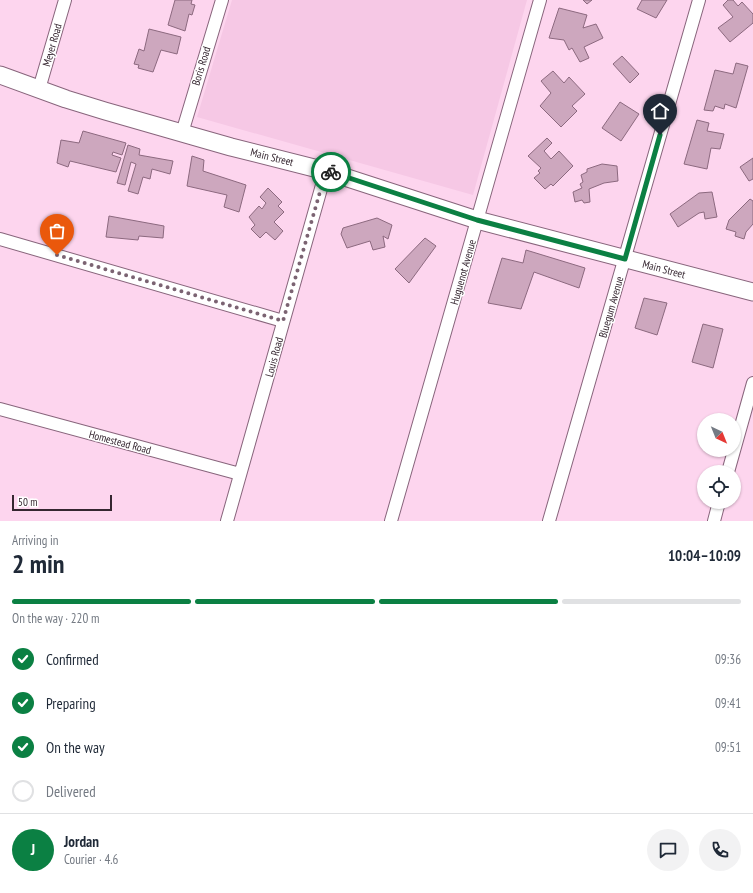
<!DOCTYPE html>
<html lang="en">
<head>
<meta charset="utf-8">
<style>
	:root { --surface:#fff; --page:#f2f2f3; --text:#1f2937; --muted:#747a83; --line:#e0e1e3; --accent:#0b8043 }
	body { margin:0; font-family:"PT Sans Narrow",sans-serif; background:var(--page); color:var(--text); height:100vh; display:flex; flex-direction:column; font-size:15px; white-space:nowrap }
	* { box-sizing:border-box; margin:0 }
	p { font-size:13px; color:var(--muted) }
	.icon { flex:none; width:22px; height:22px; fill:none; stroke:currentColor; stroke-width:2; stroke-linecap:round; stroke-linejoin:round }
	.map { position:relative; height:521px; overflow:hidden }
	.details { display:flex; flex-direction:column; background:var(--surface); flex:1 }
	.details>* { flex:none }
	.needle { width:26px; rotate:137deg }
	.controls { position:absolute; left:697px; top:413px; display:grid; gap:8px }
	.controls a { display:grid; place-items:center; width:44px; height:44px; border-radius:50%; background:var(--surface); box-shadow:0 1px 3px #0004; font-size:20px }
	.scale { position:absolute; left:12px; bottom:10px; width:100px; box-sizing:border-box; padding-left:4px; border:2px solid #352630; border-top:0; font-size:11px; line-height:14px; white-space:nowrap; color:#352630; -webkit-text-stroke:3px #fff; paint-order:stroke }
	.pin { position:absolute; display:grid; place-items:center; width:34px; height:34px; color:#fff; margin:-41px -17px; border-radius:50% 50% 50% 0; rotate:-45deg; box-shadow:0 0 4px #0007 }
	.pin .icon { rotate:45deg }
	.courier { position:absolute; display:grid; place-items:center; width:40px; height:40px; margin:-20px; border:3px solid #0b8043; border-radius:50%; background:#fff; color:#222; box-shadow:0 1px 5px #0007 }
	.overview em { font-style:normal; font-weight:700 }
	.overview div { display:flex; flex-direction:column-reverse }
	.overview { display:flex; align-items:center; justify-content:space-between; height:68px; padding:0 12px }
	h1 { font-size:26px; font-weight:700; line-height:30px }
	.bar { display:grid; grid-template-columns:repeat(4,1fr); gap:6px 4px; align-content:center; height:48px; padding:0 12px }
	.bar i { height:5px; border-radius:3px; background:var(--line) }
	.bar .active { background:var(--accent) }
	.bar p { grid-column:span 4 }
	.line { display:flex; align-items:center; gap:10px; padding:0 12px; border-top:1px solid var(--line) }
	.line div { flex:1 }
	.round { display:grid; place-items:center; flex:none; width:42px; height:42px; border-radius:21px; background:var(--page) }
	ol { padding:0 12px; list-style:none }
	li { display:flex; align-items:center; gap:12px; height:44px }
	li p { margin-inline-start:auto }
	li .icon { padding:4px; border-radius:50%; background:var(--accent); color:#fff; stroke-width:4 }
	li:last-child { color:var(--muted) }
	li i { width:22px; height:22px; border:2px solid var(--line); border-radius:50% }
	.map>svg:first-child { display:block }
</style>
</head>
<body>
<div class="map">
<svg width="753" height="521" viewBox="0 0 753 521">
	<rect width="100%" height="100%" fill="#fdd5ee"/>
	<!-- built -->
	<path fill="#f6c8e5" d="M232,0h295l-54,195 -276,-78z"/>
	<!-- building -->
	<path fill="#cda7be" stroke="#8c697f" d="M175,0h17l-1,4 4,1 -3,10 -3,-1 -4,17 -17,-6z
		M583,0h9l-5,4z
		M642,0h25l-11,18 -19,-9z
		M728,0h5l5,6 4,-4 11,12v9l-23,19 -12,-14 15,-11 -10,-12z
		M559,8l28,7 -4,13 13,-4 7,14 -19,9 5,11 -9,4 -8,-14 -3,2 -5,-10 -15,-2z
		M149,29l32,8 -4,17 -16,-4 -8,22 -15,-4 1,-3 -5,-1 5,-15 5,2z
		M622,56l17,18 -9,9 -17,-19z
		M736,63l12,3 -12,42 -11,-4 -1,5 -9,-3 -2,5 -9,-1 11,-40 18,4z
		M553,71l11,12 5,-6 16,17 -13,12 5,5 -16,16 -21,-21 11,-13 -10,-12z
		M620,102l19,12 -18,27 -19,-13z
		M697,120l12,3 -2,8 17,3 -4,15 -9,-1 -4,21 -23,-5z
		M83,131l43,12 -4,12 -9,-3 -1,3 9,3 -5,14 -46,-11 -2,6 -11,-4 4,-23 18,3z
		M547,138l5,5 -8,8 7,8 8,-8 14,15 -20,20 -2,-2 -6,5 -11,-11 6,-5 -2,-2 3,-3 -13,-12z
		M128,145l12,4 -1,6 34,6 -3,13 -18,-5 -2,10 -7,-2 -5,17 -10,-3 8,-27 -5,-2 -6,23 -8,-2z
		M192,156l12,4 -1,11 43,14 -7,27 -15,-5 3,-12 -40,-9z
		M753,158v21l-4,2 -9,-14z
		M602,164l15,2 1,15 -14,2 -15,6 1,13 -6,1 -2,-3 -7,2 -2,-10 9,-4 -2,-4 3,-2 -2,-7 6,-3v-3z
		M268,188l14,14 -4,4 6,6 -10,10 9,9 -8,9 -9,-8 -6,6 -9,-9 4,-4 -6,-8 10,-11 3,3 4,-6 -6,-6z
		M712,192l5,25 -12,2 -1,-7 -5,1 -21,14 -8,-13 29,-21z
		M750,199l3,2v23l-7,8 -2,7 -9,-3 1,-4 -10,-3 3,-9z
		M109,216l55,10 -1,12 -24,-2 -1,4 -32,-3z
		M377,218l15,7 -4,14 -5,-3 2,11 -12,3 -3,-9 -23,7 -6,-14 2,-6z
		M425,238l11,8 -27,37 -14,-14z
		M526,250l59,18 -6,20 -45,-16 -13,37 -33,-6 14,-45 21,5z
		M644,298l23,5 -10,32 -22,-7z
		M703,324l20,5 -10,39 -21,-6z"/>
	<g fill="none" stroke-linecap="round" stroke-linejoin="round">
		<defs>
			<path id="street" d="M39,89l26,-89
				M182,133l40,-133
				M0,239l283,82
				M0,409l240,65
				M728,472l25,-89
				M227,521l99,-350
				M391,521l149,-521
				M549,521l150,-521
				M714,521l5,-19"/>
			<path id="secondary" d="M0,75l66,24 39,12 126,36 95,24 151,49 276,72"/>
		</defs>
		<!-- street casing -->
		<use href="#street" stroke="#88657c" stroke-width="14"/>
		<!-- secondary casing -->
		<use href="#secondary" stroke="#88657c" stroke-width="19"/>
		<!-- street -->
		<use href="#street" stroke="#fff" stroke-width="12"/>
		<!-- secondary -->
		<use href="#secondary" stroke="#fff" stroke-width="17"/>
	</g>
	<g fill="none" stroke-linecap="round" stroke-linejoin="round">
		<!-- done -->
		<path stroke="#7b6372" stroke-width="4" stroke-dasharray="0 7.2" d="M57,255l226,66 43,-150 5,1"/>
		<!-- route -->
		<path stroke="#0b8043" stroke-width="5" d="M331,172l146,48 148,39 35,-124"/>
	</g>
	<g text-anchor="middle" stroke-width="3" stroke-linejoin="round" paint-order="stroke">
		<!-- street labels -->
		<g font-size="11" fill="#352630" stroke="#fff">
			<text transform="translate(52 45) rotate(-74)" y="4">Meyer Road</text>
			<text transform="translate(201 66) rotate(-73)" y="4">Boris Road</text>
			<text transform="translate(272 157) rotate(14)" y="4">Main Street</text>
			<text transform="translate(664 269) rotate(15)" y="4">Main Street</text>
			<text transform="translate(463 272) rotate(-74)" y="4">Huguenot Avenue</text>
			<text transform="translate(611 307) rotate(-74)" y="4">Bluegum Avenue</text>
			<text transform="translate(274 357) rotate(-75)" y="4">Louis Road</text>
			<text transform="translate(120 442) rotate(15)" y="4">Homestead Road</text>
		</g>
	</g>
</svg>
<div class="controls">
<a><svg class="needle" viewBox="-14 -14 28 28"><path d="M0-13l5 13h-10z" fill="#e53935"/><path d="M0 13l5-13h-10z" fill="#747a83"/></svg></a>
<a><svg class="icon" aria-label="locate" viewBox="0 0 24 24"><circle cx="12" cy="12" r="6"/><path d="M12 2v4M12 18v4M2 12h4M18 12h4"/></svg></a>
</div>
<div class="scale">50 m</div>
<div class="pin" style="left:57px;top:255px;background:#ea580c"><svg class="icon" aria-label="bag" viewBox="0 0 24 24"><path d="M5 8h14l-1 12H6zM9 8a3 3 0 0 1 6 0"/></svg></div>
<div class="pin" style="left:660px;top:135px;background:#1f2937"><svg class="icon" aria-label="home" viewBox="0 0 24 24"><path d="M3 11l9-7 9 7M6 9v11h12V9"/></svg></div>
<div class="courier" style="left:331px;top:172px"><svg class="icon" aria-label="bike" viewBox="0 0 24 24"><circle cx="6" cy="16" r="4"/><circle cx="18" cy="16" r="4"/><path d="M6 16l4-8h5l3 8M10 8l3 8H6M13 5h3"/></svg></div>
</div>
<section class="details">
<div class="overview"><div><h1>2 min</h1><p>Arriving in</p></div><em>10:04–10:09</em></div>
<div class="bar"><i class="active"></i><i class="active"></i><i class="active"></i><i></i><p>On the way · 220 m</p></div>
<ol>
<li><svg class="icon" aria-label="check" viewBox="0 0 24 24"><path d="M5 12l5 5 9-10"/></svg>Confirmed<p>09:36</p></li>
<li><svg class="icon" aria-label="check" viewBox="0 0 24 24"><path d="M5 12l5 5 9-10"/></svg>Preparing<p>09:41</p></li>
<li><svg class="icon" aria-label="check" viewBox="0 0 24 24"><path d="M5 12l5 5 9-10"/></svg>On the way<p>09:51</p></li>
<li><i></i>Delivered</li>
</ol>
<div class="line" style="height:72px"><b class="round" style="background:var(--accent);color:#fff">J</b><div><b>Jordan</b><p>Courier · 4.6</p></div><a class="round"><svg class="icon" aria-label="chat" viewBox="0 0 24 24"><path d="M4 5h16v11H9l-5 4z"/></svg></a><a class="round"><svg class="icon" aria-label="phone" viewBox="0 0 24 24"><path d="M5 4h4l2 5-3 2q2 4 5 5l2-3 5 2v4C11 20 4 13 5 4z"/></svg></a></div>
</section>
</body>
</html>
